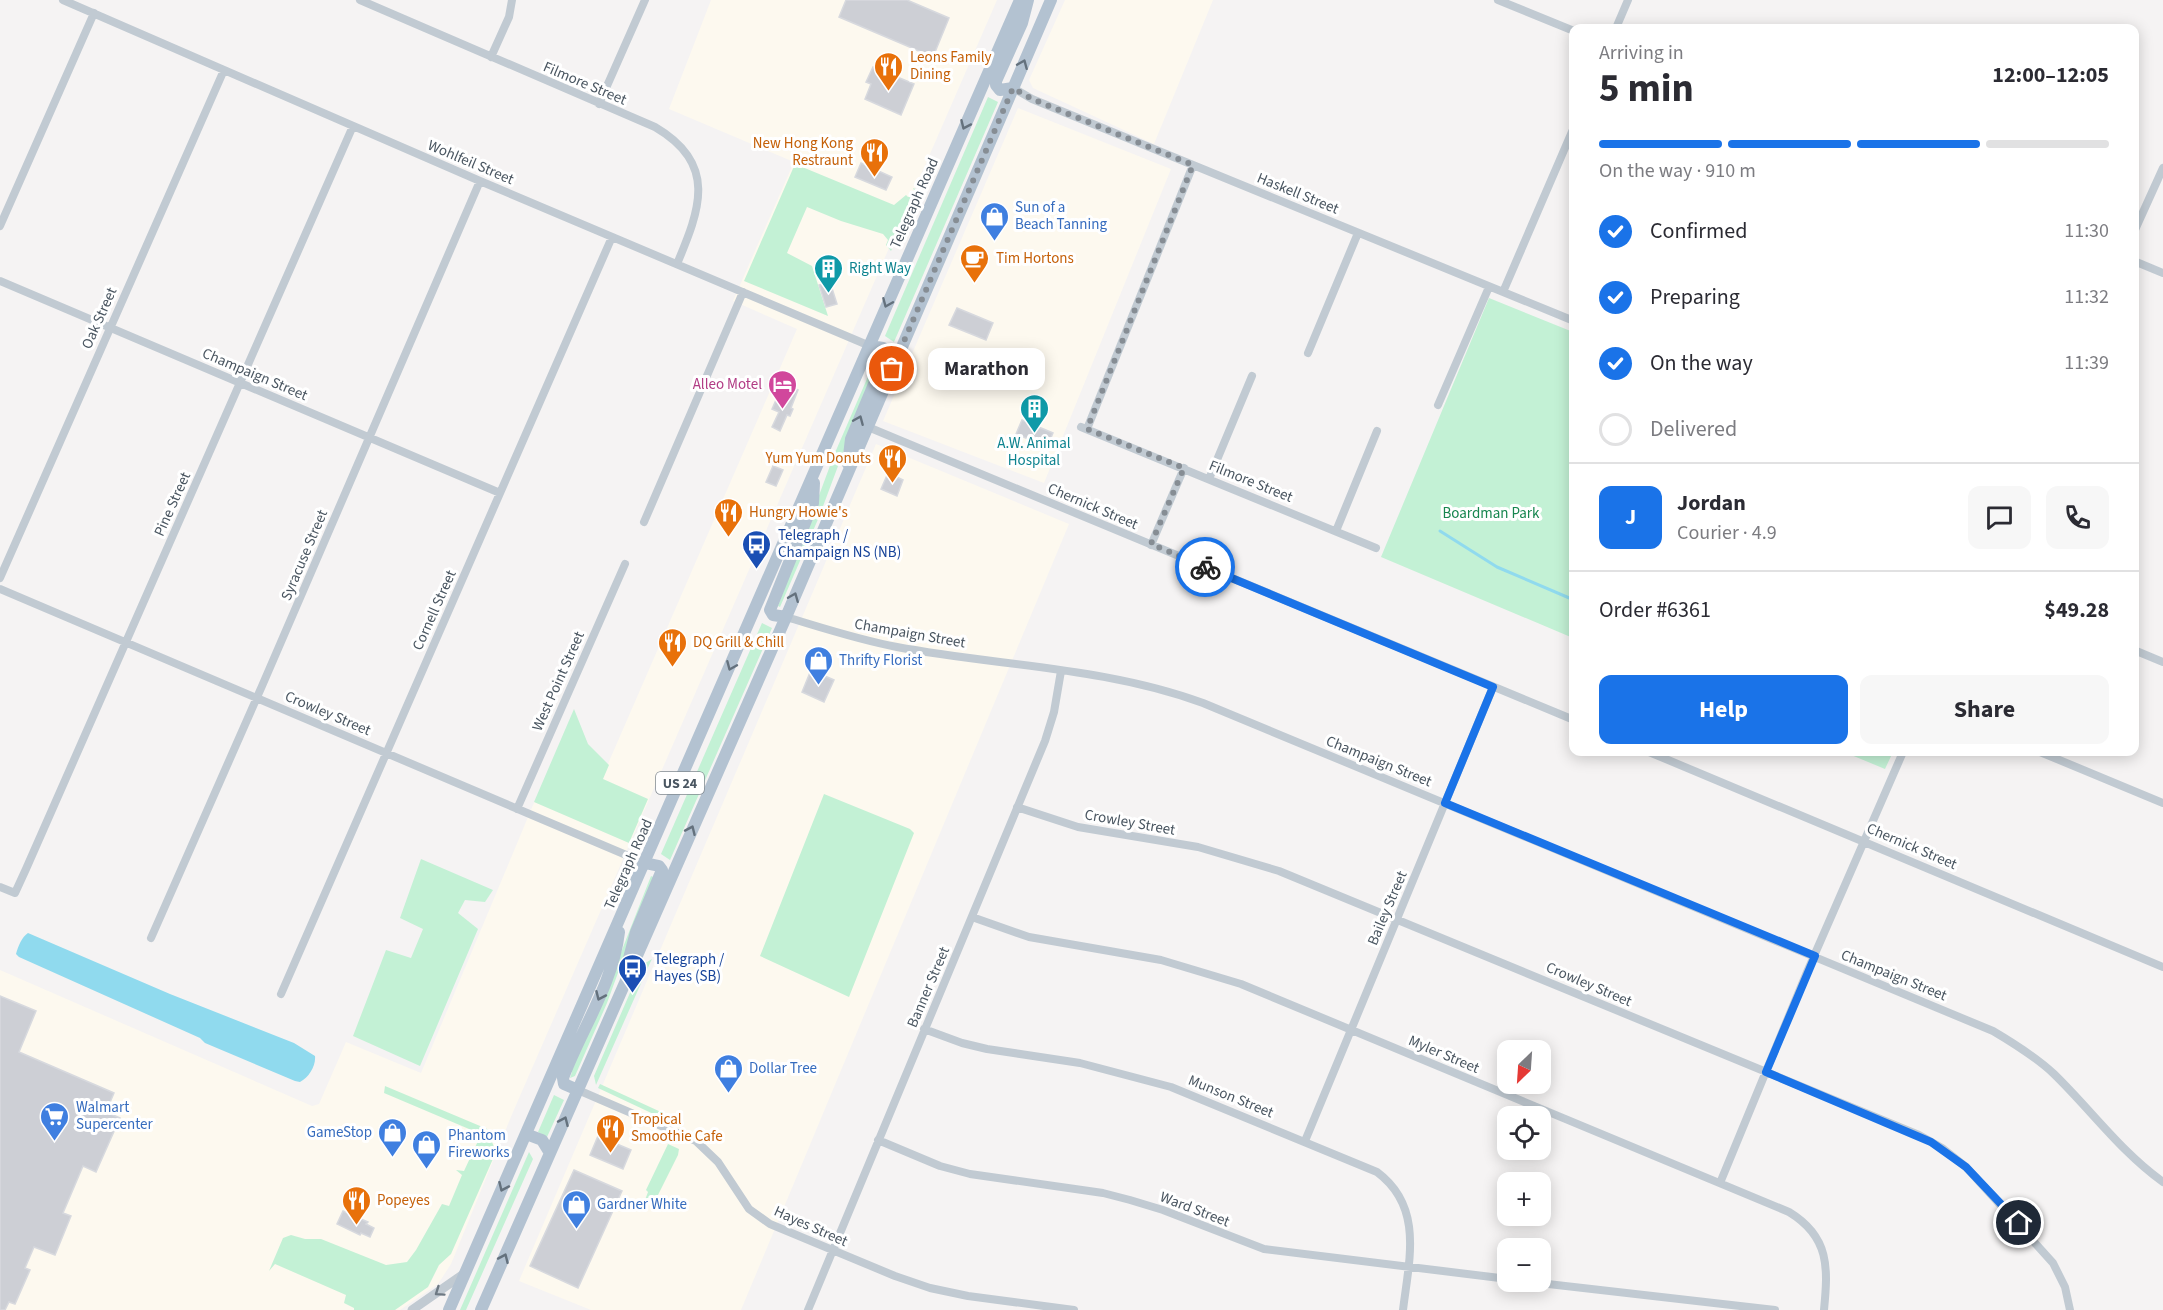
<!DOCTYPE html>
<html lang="en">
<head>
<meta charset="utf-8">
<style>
	:root { --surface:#fff; --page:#f7f7f7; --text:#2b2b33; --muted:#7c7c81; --line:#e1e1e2; --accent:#1a73e8 }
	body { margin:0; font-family:"Source Sans 3",sans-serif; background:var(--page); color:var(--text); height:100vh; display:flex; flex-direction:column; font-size:22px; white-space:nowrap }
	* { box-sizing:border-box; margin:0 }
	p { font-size:20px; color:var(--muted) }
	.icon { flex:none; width:33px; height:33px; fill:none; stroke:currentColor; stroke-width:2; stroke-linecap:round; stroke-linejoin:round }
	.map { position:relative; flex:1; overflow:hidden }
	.panel { position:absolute; left:1569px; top:24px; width:570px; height:732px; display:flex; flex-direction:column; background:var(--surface); border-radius:12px; box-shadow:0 3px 15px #0003 }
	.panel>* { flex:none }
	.needle { width:39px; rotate:205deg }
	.tools { position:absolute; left:1497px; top:1040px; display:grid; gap:12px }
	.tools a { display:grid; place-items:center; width:54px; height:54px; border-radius:12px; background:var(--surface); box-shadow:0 3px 15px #0003; font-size:30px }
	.pin { position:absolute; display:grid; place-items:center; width:51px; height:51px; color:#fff; margin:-26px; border:3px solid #fff; border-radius:50%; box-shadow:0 2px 6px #0007 }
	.courier { position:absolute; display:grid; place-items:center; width:60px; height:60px; margin:-30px; border:4px solid #1a73e8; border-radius:50%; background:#fff; color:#222; box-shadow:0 2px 8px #0007 }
	.bubble { position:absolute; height:42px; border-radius:12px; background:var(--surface); box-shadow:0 3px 15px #0003; font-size:20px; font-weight:700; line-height:42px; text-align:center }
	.headline em { font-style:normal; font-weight:700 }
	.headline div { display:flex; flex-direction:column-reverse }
	.headline { display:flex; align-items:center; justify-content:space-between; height:102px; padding:0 30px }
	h1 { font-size:39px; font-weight:700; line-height:45px }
	.bar { display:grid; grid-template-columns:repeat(4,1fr); gap:9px 6px; align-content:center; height:72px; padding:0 30px }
	.bar i { height:8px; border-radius:4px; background:var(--line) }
	.bar .selected { background:var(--accent) }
	.bar p { grid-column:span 4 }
	.line { display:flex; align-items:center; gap:15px; padding:0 30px; border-top:2px solid var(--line) }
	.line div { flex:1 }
	.round { display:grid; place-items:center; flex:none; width:63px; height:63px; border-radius:12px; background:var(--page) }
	ol { padding:0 30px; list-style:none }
	li { display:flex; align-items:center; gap:18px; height:66px }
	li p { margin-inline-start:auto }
	li .icon { padding:6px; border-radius:50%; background:var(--accent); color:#fff; stroke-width:4 }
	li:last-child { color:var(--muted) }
	li i { width:33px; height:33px; border:3px solid var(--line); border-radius:50% }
	.action { display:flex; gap:12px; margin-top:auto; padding:12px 30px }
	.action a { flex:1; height:69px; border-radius:12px; background:var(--accent); color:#fff; font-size:24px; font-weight:700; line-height:69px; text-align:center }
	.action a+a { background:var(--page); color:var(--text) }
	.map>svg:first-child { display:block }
</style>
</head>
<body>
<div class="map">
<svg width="2163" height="1310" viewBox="0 0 2163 1310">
	<rect width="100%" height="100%" fill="#f5f3f3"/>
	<!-- commercial -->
	<path fill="#fdf9ef" d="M711,0h286l-484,1112 -62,152 -13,20 -38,26h-400v-340l312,136 7,-2 27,-62 75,31 115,-275 48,21 213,-490 -64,-28 61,-139 -125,-53z
		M1065,0h148l-59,144 -121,-56 -4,-8z
		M1018,108l153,61 -127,314 -161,-62z
		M876,444l193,80 -328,786h-150l-72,-29z"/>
	<!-- green -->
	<path fill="#c3f1d5" d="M988,97l10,5 -104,240 -9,-6z
		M795,164l99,41 12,-10 2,2 5,-1 2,-4 -2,-4 5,2 -27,61 -5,-6 2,-5 -5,-6 -42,-13 -34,-14 -20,46 25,13 16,50 -84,-35z
		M1489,298l84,34v306l-192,-81z
		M876,358l2,1 -59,158 -39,90 -2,-1 56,-151z
		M762,623l10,5 -102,232 -9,-6z
		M574,709l14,35 21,21 -6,14 45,20 -19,44 -95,-41z
		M1844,752h49l-8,17z
		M824,794l86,35 4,4 -65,164 -89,-41z
		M421,859l72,31 -8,12 -20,-2 -7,13 20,16 -58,137 -67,-30 33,-86 25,8 12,-29 -23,-11z
		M651,876l2,1 -46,126 -32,73 -5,2 2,-6 -2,-1 39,-88z
		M652,959l-2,4 -54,122 -2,-9 48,-111z
		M600,1084l74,34h-12l-64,-30z
		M385,1086l107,45 -2,6 6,15 -45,102 -12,11 -11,22 -33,23h-41v-2l-10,-5 2,-8 -71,-31 -6,7 14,-33 8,-3 14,4h16l65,26 21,-3 9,-12 26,-46 7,2 13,-31 -6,-5 8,1 14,-30 -7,-4 -2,-8 -85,-36z
		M554,1095l10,5 -17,37 -9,-5z
		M668,1144l11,5 -1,6 -24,48 -9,-3 3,-8 -2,-2z
		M529,1152l4,7 -67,151h-6z"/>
	<!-- water -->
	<path fill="#90daee" d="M28,933l142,61 124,49 21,13c1,10 -6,21 -15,26l-5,-1 -90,-38 -5,-5 -181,-81 -3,-3c2,-8 6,-17 12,-21z"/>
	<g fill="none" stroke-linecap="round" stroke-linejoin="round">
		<!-- stream -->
		<path stroke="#90daee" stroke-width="3" d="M1440,531l57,36 77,33"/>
	</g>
	<!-- building -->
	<path fill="#cdcfd5" stroke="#d7d9de" stroke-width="1.5" d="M846,0h61l42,18 -16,39 -94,-40z
		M873,67l41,17 -13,31 -36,-16 6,-15 -5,-2z
		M861,163l31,14 -6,13 -31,-13z
		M830,282l7,22 -11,3 -7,-22z
		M957,308l36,15 -7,17 -37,-15z
		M789,386l9,4 -7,18 2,1 -3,7 -3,-1 -7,16 -8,-4 7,-15 -7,-3 4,-9 6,2z
		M1022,420l31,13 -6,14 -31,-13z
		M773,466l10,4 -7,16 -10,-4z
		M888,473l15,7 -6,16 -16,-7z
		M811,670l23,10 -10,22 -22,-10z
		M0,996l36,15 -17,41 95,41 -8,19 14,6 -24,54 -13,-6 -20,47 8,3 -16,39 -21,-8 -9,21 5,2 -15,34 -6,-2 -4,8h-5z
		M598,1136l33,14 -8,19 -33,-14z
		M574,1170l48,21 -44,97 -48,-22z
		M343,1211l25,11 -2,2 8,4 -4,9 -9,-4 -1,2 -23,-11z"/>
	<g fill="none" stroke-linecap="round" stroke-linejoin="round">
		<!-- minor -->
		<path stroke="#c1cad2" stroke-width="8" d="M63,0l417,181 390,165
			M360,0l295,127c63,37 45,82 22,137
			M1498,0l76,31
			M1616,28l12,-28
			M491,57l18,-40 3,-17
			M1013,88l19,11 542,222
			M599,104l46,-104
			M0,226l94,-213
			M2134,232l29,-64
			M2134,261l29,12
			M0,281l500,212
			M1503,292l71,-165
			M1308,353l50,-120
			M1438,405l51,-118
			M868,427l706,293
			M1081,427l295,121
			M1087,429l106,-264
			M1209,479l43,-103
			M644,522l99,-230
			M1336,531l41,-100
			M1151,545l33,-77
			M0,578l224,-508
			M0,589l645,274
			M786,617c37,11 73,23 111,30 102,19 208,20 306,56l790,328c22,13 43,26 61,43 37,36 67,78 109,108
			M2134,650l29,12
			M1649,752l514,215
			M2040,752l123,51
			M1017,807l61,20 120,20 81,24 640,264 23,13 24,19 87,96 12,24 5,23
			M517,809l108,-245
			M0,887l15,6 11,-24 327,-743
			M972,917l57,20 132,23 80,24 548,228c41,25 39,56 35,98
			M151,938l111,-252 218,-505
			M281,994l331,-757
			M924,1029l38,14 25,6 93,14 91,24 206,85c47,35 32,88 26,138
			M578,1090l118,51 22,21 31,47 21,15 125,52 35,12 38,8 106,14
			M878,1140l62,26 30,8 133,19 27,7 33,10 101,39 244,30
			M1305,1141l188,-454
			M1720,1183l87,-211 96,-220
			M1522,1281l253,29
			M808,1310l237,-569 9,-29 7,-41"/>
		<!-- tertiary -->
		<path stroke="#c1cad2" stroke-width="9" d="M412,1310l53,-37"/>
		<!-- primary -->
		<path stroke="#b3c2d1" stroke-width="12" d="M1013,88l-13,2 -4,-5v-4l26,-58 6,-23
			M848,464l3,-25 36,-86 -4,-5 -13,-2
			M786,617l-13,-2 -3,-5 43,-107 1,-20
			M628,962l8,-30 26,-62 -3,-4 -14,-3
			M578,1090l-14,-6 -1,-6c18,-48 50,-94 56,-146
			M526,1134l16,6 8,13
			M449,1310l571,-1310
			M481,1310l305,-693 265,-617"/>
	</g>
	<!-- one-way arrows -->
	<defs><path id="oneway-chevron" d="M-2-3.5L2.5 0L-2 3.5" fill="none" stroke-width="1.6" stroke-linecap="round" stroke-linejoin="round" transform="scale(1.5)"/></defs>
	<g stroke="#64717d">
		<use href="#oneway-chevron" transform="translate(1023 64) rotate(-67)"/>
		<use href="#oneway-chevron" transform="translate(965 125) rotate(114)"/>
		<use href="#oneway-chevron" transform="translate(887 303) rotate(113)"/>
		<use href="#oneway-chevron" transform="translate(859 420) rotate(-67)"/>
		<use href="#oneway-chevron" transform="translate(794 597) rotate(-68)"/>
		<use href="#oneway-chevron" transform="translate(731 666) rotate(113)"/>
		<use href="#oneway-chevron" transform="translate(691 830) rotate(-66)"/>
		<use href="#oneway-chevron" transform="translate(600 996) rotate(114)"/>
		<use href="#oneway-chevron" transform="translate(564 1121) rotate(-66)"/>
		<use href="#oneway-chevron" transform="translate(503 1187) rotate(114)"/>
		<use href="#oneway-chevron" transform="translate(504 1258) rotate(-66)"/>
	</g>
	<use stroke="#6e7983" href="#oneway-chevron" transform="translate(439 1292) rotate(145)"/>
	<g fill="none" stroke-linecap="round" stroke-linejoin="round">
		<!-- done -->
		<path stroke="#868d94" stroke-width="6" stroke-dasharray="0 10.8" d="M892,369l121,-281 19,11 161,66 -106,264 97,39 -33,76 54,23"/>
		<!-- route -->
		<path stroke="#1a73e8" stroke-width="8" d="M1205,567l288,120 -48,116 370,153 -49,116 165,70 35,25 53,56"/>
	</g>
	<!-- icons -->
	<defs>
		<symbol id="restaurant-pin" viewBox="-11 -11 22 30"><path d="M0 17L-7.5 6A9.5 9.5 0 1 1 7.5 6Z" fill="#e8710a" stroke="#fff"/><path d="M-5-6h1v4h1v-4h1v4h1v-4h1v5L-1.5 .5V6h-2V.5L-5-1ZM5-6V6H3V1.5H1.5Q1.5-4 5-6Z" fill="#fff"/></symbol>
		<symbol id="shop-pin" viewBox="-11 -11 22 30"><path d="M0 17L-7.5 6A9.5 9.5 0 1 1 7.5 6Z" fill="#3f7fe0" stroke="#fff"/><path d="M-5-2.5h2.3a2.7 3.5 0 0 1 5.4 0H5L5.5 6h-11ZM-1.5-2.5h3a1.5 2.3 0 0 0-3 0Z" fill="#fff"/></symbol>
		<symbol id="cafe-pin" viewBox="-11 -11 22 30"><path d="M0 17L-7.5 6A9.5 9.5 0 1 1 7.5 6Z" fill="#e8710a" stroke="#fff"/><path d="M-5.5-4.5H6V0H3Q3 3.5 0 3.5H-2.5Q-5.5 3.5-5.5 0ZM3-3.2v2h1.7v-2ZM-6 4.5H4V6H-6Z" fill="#fff"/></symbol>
		<symbol id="building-pin" viewBox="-11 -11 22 30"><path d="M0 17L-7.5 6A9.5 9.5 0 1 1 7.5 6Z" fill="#0f9aa8" stroke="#fff"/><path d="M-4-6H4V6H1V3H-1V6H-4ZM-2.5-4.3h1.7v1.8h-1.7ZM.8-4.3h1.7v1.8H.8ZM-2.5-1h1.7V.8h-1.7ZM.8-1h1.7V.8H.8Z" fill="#fff"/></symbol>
		<symbol id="hotel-pin" viewBox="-11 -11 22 30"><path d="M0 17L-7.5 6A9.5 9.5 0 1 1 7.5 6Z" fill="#d1479c" stroke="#fff"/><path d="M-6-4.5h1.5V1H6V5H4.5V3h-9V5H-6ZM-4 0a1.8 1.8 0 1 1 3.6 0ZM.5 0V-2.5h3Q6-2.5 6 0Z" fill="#fff"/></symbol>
		<symbol id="bus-pin" viewBox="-11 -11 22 30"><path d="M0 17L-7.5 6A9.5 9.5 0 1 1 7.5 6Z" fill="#1a4fb4" stroke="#fff"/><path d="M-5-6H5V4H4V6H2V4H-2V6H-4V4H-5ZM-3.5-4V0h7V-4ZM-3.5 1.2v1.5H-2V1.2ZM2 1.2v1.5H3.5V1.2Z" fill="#fff"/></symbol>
		<symbol id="supermarket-pin" viewBox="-11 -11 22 30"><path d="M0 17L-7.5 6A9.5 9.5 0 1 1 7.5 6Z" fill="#3f7fe0" stroke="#fff"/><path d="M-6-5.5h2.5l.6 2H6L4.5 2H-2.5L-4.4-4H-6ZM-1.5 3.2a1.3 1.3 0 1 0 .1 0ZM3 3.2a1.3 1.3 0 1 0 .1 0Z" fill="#fff"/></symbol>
	</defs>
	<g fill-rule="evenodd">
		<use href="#restaurant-pin" x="872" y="50" width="33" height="45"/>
		<use href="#restaurant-pin" x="858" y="136" width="33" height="45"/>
		<use href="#shop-pin" x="978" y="200" width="33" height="45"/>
		<use href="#cafe-pin" x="958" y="242" width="33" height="45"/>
		<use href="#building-pin" x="812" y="252" width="33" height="45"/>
		<use href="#hotel-pin" x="766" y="368" width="33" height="45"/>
		<use href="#building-pin" x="1018" y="392" width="33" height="45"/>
		<use href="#restaurant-pin" x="876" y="442" width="33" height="45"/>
		<use href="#restaurant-pin" x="712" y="496" width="33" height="45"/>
		<use href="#bus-pin" x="740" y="528" width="33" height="45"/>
		<use href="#restaurant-pin" x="656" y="626" width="33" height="45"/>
		<use href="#shop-pin" x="802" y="644" width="33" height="45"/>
		<use href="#bus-pin" x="616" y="952" width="33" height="45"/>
		<use href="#shop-pin" x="712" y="1052" width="33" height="45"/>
		<use href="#supermarket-pin" x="38" y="1100" width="33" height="45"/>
		<use href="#restaurant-pin" x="594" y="1112" width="33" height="45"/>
		<use href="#shop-pin" x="376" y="1116" width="33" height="45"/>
		<use href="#shop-pin" x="410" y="1128" width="33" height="45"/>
		<use href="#restaurant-pin" x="340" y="1184" width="33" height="45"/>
		<use href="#shop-pin" x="560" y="1188" width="33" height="45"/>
	</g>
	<g text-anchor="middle" stroke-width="6" stroke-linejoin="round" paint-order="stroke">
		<!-- shield labels -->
		<rect fill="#fff" stroke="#808990" stroke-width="1.5" x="656" y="772" width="48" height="22" rx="4.5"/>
		<g font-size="14" font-weight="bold" fill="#4a5661">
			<text x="680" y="788">US 24</text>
		</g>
		<!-- food labels -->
		<g font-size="15" fill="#c56008" stroke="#fff" text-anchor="start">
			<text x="910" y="62">Leons Family<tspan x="910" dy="17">Dining</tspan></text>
			<text x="853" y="148" text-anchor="end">New Hong Kong<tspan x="853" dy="17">Restraunt</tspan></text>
			<text x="996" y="263">Tim Hortons</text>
			<text x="871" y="463" text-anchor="end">Yum Yum Donuts</text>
			<text x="749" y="517">Hungry Howie's</text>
			<text x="693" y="647">DQ Grill &amp; Chill</text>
			<text x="631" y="1124">Tropical<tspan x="631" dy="17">Smoothie Cafe</tspan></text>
			<text x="377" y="1205">Popeyes</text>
		</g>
		<!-- street labels -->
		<g font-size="15" fill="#4a5661" stroke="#fff">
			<text transform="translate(585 83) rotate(23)" y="5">Filmore Street</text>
			<text transform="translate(471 162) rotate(23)" y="5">Wohlfeil Street</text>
			<text transform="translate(1298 193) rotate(22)" y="5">Haskell Street</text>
			<text transform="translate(914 203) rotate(-66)" y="5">Telegraph Road</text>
			<text transform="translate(99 318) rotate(-66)" y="5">Oak Street</text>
			<text transform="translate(255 374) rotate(23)" y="5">Champaign Street</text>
			<text transform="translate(1251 481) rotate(22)" y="5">Filmore Street</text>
			<text transform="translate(172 504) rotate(-66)" y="5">Pine Street</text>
			<text transform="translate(1093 506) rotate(23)" y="5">Chernick Street</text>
			<text transform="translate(304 555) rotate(-67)" y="5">Syracuse Street</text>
			<text transform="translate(434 610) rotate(-66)" y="5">Cornell Street</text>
			<text transform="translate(910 633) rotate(10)" y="5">Champaign Street</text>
			<text transform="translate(558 681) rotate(-66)" y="5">West Point Street</text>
			<text transform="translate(328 713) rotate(23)" y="5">Crowley Street</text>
			<text transform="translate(1379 761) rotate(22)" y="5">Champaign Street</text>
			<text transform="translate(1130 822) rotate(10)" y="5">Crowley Street</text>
			<text transform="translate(1912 846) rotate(23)" y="5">Chernick Street</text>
			<text transform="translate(628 864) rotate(-66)" y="5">Telegraph Road</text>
			<text transform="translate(1387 908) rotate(-67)" y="5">Bailey Street</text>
			<text transform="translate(1894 975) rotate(22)" y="5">Champaign Street</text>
			<text transform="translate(1589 984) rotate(23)" y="5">Crowley Street</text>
			<text transform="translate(928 987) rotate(-67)" y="5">Banner Street</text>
			<text transform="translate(1444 1054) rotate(23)" y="5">Myler Street</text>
			<text transform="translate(1231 1096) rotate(22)" y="5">Munson Street</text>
			<text transform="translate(1195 1209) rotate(21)" y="5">Ward Street</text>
			<text transform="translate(811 1226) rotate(24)" y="5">Hayes Street</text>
		</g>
		<!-- shop labels -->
		<g font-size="15" fill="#366cbe" stroke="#fff" text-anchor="start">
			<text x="1015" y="212">Sun of a<tspan x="1015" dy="17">Beach Tanning</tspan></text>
			<text x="839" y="665">Thrifty Florist</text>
			<text x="749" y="1073">Dollar Tree</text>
			<text x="76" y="1112">Walmart<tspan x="76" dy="17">Supercenter</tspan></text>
			<text x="372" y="1137" text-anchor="end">GameStop</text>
			<text x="448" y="1140">Phantom<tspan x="448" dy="17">Fireworks</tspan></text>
			<text x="597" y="1209">Gardner White</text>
		</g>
		<!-- culture labels -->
		<g font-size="15" fill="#0d838f" stroke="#fff" text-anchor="start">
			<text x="849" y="273">Right Way</text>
			<text x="1034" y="448" text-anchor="middle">A.W. Animal<tspan x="1034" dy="17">Hospital</tspan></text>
		</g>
		<!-- hotel labels -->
		<g font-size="15" fill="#b23c85" stroke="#fff" text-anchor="end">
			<text x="762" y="389">Alleo Motel</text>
		</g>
		<!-- park labels -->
		<g font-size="15" fill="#17864f" stroke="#fff">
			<text x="1491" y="518">Boardman Park</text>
		</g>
		<!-- transit labels -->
		<g font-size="15" fill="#164399" stroke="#fff" text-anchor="start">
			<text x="778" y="540">Telegraph /<tspan x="778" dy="17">Champaign NS (NB)</tspan></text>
			<text x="654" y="964">Telegraph /<tspan x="654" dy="17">Hayes (SB)</tspan></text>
		</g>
	</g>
</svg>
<div class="tools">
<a><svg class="needle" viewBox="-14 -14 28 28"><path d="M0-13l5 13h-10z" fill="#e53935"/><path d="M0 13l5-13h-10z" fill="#7c7c81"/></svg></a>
<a><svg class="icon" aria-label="locate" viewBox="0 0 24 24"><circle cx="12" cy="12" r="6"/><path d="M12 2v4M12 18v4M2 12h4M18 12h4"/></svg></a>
<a>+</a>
<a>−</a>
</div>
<div class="pin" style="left:892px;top:369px;background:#ea580c"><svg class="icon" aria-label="bag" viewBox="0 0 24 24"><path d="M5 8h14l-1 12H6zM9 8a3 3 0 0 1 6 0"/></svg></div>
<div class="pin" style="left:2019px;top:1223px;background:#1f2937"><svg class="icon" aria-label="home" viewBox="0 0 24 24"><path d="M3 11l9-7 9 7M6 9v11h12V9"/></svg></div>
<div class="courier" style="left:1205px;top:567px"><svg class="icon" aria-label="bike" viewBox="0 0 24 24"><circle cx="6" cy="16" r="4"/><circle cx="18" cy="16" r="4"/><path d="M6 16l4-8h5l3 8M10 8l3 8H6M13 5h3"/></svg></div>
<div class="bubble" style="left:928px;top:348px;width:117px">Marathon</div>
<section class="panel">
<div class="headline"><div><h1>5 min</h1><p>Arriving in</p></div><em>12:00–12:05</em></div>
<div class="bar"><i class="selected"></i><i class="selected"></i><i class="selected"></i><i></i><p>On the way · 910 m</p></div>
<ol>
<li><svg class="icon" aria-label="check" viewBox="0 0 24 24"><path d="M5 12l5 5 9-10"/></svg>Confirmed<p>11:30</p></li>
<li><svg class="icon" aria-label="check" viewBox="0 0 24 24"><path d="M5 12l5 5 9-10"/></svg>Preparing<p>11:32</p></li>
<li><svg class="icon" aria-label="check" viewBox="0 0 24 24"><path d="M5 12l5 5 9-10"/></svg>On the way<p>11:39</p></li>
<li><i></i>Delivered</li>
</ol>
<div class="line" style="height:108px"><b class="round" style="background:var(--accent);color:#fff">J</b><div><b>Jordan</b><p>Courier · 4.9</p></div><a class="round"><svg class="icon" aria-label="chat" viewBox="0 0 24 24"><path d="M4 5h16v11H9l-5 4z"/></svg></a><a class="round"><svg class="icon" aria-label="phone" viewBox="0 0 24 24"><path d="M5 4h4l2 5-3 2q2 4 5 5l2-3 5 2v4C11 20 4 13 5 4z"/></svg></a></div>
<div class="line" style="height:78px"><div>Order #6361</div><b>$49.28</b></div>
<div class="action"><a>Help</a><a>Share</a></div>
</section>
</div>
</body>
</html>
